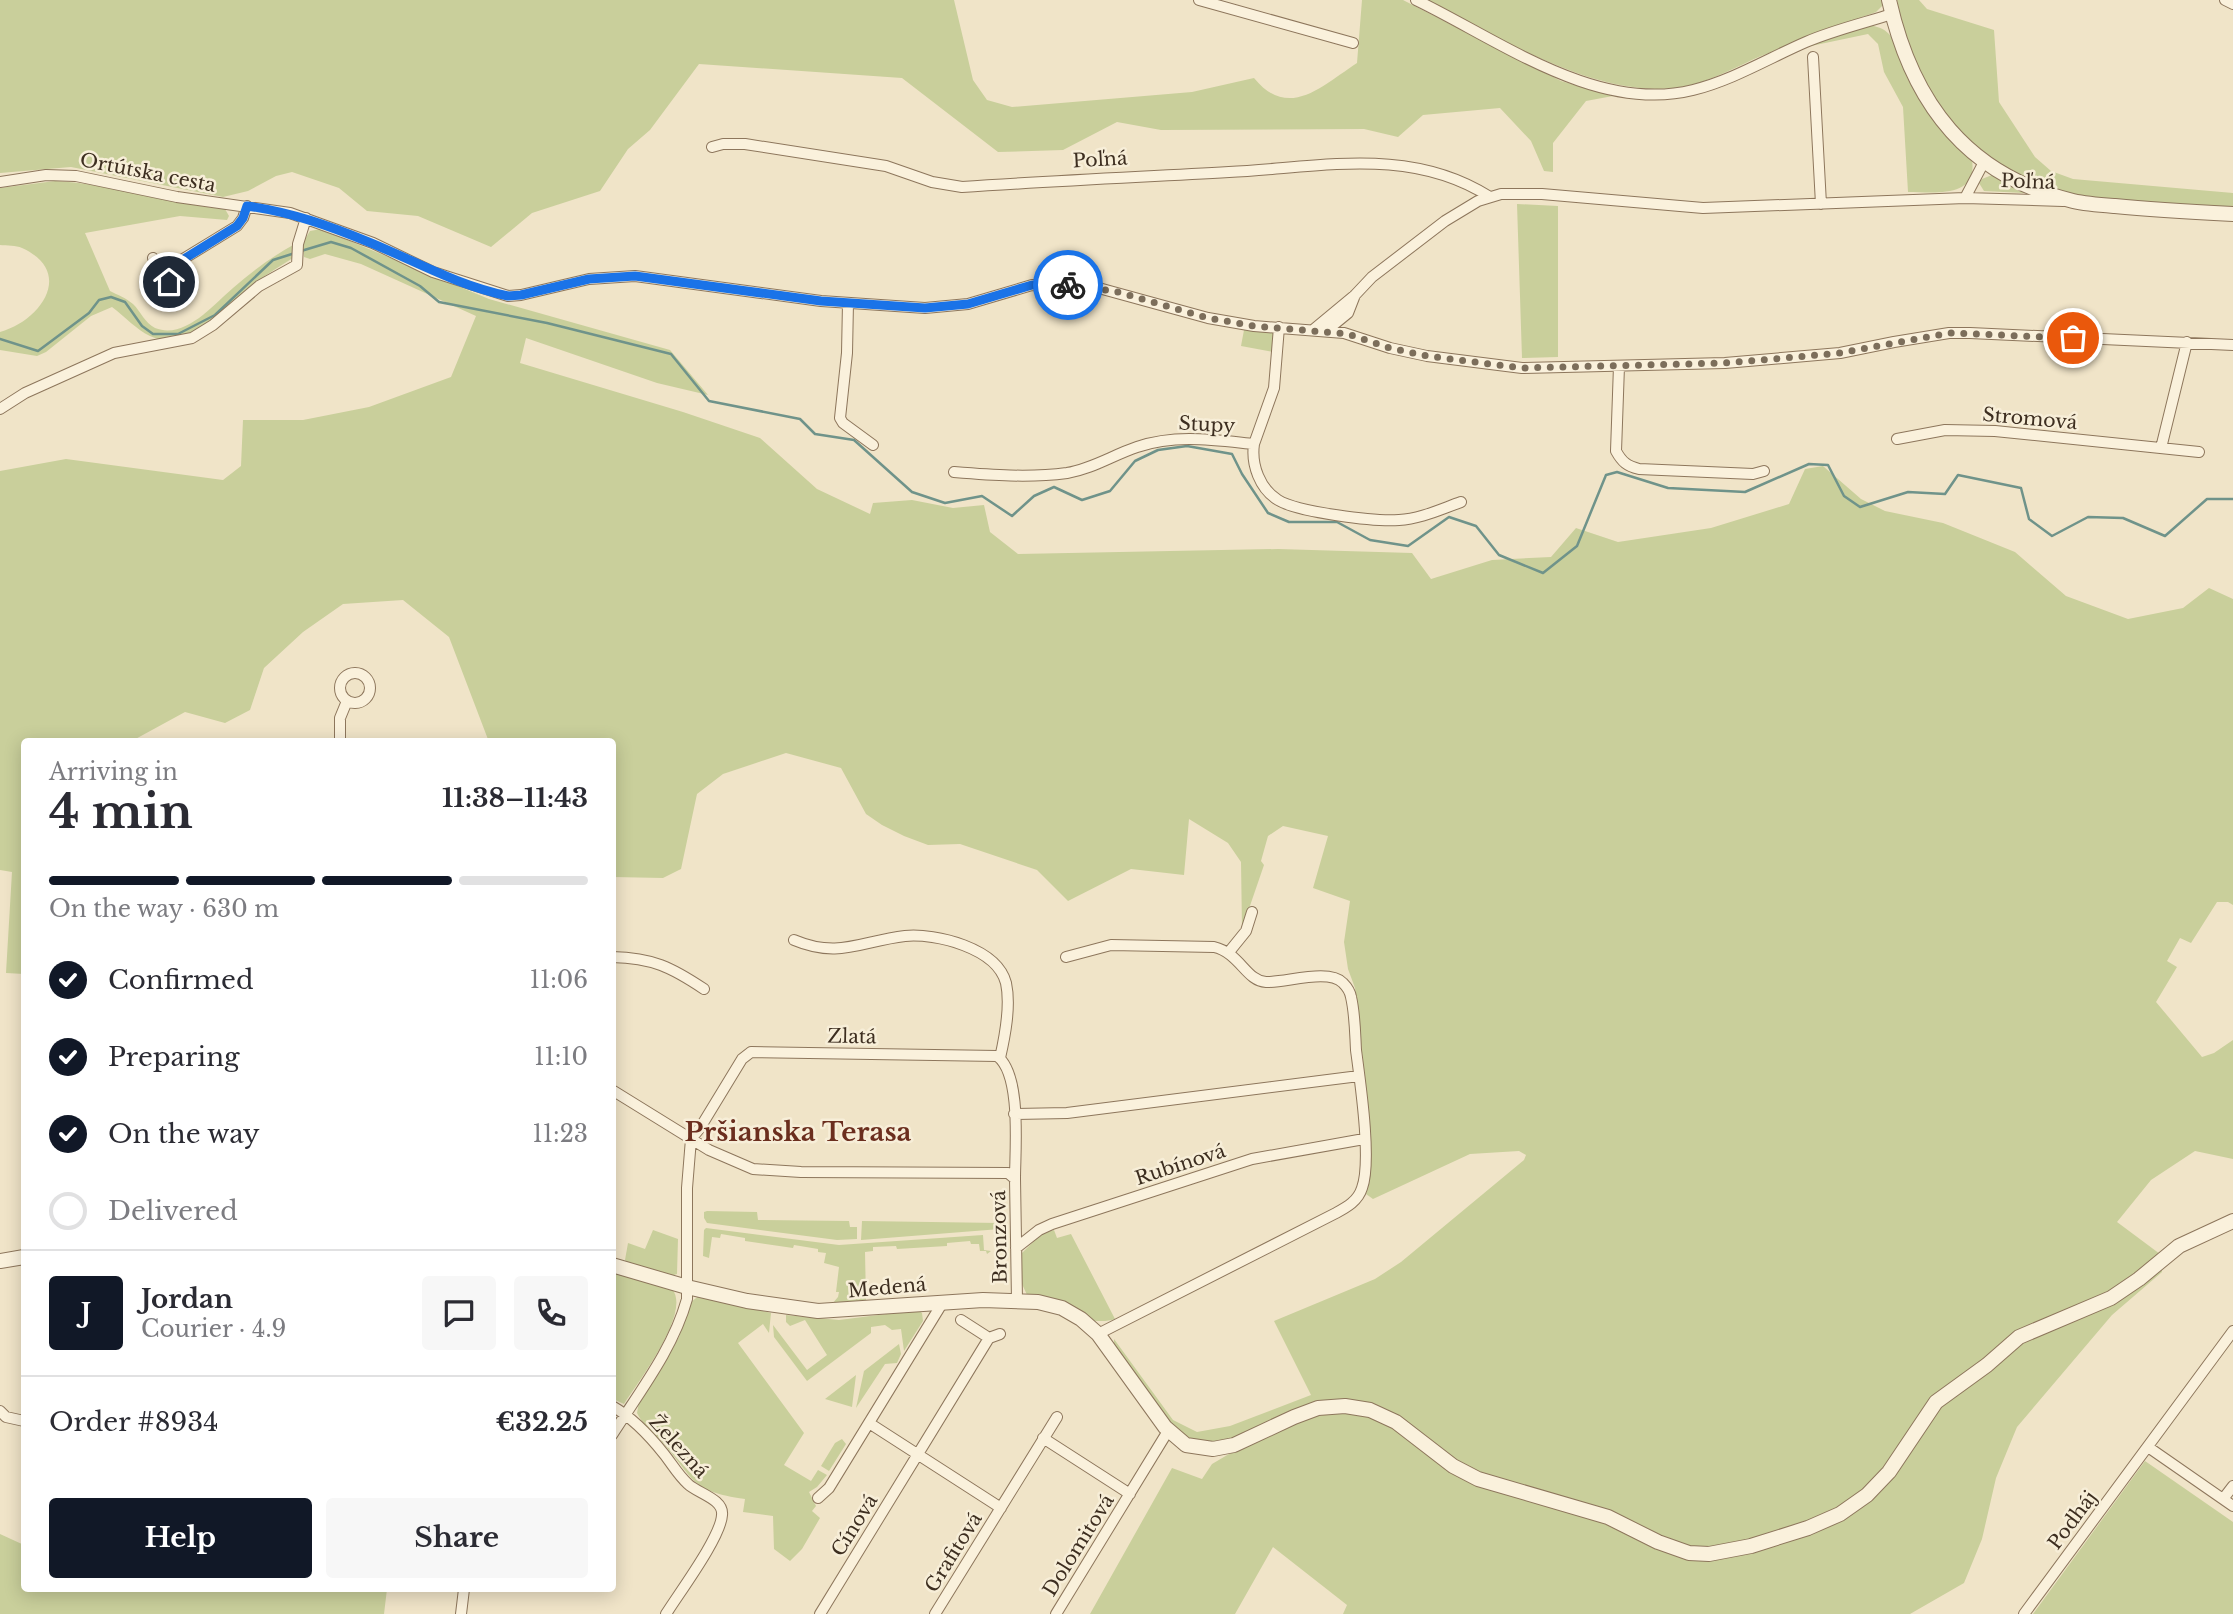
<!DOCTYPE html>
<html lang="en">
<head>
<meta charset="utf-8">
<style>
	:root { --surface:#fff; --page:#f7f7f7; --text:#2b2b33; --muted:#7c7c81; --line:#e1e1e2; --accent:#111827 }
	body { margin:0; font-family:"Libre Baskerville",serif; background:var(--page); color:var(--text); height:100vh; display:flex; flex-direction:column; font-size:26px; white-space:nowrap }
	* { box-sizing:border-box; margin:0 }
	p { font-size:23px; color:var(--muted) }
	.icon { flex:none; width:38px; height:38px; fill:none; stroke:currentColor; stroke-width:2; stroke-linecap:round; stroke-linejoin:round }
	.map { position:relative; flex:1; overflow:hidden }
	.drawer { position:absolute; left:21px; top:738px; width:595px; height:854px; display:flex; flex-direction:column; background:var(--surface); border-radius:7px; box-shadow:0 4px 18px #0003 }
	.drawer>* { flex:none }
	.pin { position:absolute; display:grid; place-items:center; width:60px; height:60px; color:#fff; margin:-30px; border:4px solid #fff; border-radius:50%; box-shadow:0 2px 7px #0007 }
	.courier { position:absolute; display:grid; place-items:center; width:70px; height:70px; margin:-35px; border:5px solid #1a73e8; border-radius:50%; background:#fff; color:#222; box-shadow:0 2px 9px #0007 }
	.head em { font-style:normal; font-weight:800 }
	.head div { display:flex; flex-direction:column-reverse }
	.head { display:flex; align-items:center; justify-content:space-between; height:119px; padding:0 28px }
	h1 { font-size:46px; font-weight:800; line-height:52px }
	.bar { display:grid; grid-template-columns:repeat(4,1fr); gap:10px 7px; align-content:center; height:84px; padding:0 28px }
	.bar i { height:9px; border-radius:5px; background:var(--line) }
	.bar .selected { background:var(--accent) }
	.bar p { grid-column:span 4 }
	.line { display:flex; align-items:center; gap:18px; padding:0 28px; border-top:2px solid var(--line) }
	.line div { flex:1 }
	.round { display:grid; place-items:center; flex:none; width:74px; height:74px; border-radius:7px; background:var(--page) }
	ol { padding:0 28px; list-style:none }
	li { display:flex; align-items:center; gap:21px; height:77px }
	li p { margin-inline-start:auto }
	li .icon { padding:7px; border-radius:50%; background:var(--accent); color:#fff; stroke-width:4 }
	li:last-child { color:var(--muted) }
	li i { width:38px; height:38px; border:4px solid var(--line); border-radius:50% }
	.cta { display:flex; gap:14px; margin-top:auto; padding:14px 28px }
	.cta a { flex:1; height:80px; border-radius:7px; background:var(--accent); color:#fff; font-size:28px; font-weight:800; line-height:80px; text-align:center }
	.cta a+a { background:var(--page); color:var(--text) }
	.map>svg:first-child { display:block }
</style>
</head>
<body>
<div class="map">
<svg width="2233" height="1614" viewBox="0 0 2233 1614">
	<rect width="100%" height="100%" fill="#f0e4c8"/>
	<!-- green -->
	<path fill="#c9cf9b" d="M0,0h954l19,80 14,20 25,7 180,-15 62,-14c35,43 69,7 103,-15l5,-63h41l158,81 52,15 -27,5 -33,42v29l-9,-1 -13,-30 -31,-33 -77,7 -25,22 -34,-8 -203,1 -44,-8 -54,28 -65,2 -96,-74 -203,-14 -49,66 -22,19 -28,42 -68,22 -41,34 -73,-31 -51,-5 -28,-23 -47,-16 -16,4 -28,15 -25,6 -152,-30 -71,6z
		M1426,0h455l2,5 -7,7c-39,14 -77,28 -115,44 -23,10 -46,23 -70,29 -85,21 -190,-47 -265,-85z
		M1897,0h22l8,9 67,21 5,72 36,55 16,14 22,8 160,14v14c-51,-2 -104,-2 -155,-12 -103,-18 -161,-98 -181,-195z
		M1870,25c8,2 13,3 19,9 10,10 13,31 19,45 16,31 36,59 64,81 6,39 -38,32 -64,32l-5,-85 -19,-35 -6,-28 -10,-10 -62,13z
		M1992,175l31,16 1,2 -40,-2 -5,-8 3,-4z
		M55,181c58,3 113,23 170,28l4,7 -2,4 -47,-4 -95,17 25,58c8,4 16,7 23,13 8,8 12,19 22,24 30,12 58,-23 78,-40 19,-17 40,-32 62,-44l1,12c-15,10 -31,19 -45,30 -23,19 -68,67 -101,50 -13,-6 -26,-20 -38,-29l-21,9 -45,36 -9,4 -37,-6v-18c41,-11 75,-60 22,-84 -6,-3 -15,-2 -22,-3v-57z
		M1517,204l41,2v151l-36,1z
		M321,229l168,70 181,51 38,45 -51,-12 -131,-45 -6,25 163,49 77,26 57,51 53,25 3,-11 39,-3 41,8 31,-3 6,27 28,22 260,-5 134,4 19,26 61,-19 59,-3 25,-29 42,14 93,-14 78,-24 16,-35 18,-3 38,33 24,12 58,12 72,29 51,44 62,23 55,-11 26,-20 24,11v306l-5,-3h-11l-26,41 -11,-5 -13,23 10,6 -21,35 46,55 12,-4 19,-13v119l-38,-8 -44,29 -34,42 43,32 2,18 -50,43 -95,112 -21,51 -14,61 -18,44 -54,31h-567l4,-9 -74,-58 -38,67h-145l82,-146 30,11 10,-15 17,-10 77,-36 35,-6 29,5 108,55 -17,-9 -62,-47 -57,-17 -91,34 -37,11 -16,-1 -14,-6 -12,-10 -58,-81v-7l59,81 24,12 33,-6 81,-31 -37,-74 101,-42 26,-17 123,-102 2,-5 -7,-4 -49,3 -97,45 -7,-5 5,-27 -4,-69 -12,-110 -7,-19 -4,-27 6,-41 -37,-13 15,-52 -45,-10 -15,10 -7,25 3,4 -22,64 -1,-67 -13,-19 -39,-24 -5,56 -53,-6 -63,32 -31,-31 -77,-26 -32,1 -24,-9 -22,-11 -16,-11 -25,-46 -55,-15 -63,21 -26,20 -16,75 -18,9 -50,-1 -1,-135h-123l-40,-105 -46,-37 -60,4 -40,28 -39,36 -14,42 -25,13 -40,-11 -55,30h-106v232l-18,-1 6,-101 -12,-2v-399l66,-12 157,21 18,-14 2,-46h60l66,-13 82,-30 25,-61 -115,-52 -36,-10 -15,5 -6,-2 -2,-13 8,-13z
		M1244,330l30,3 -1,19 -32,-6z
		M707,1211l50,1 1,8 91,1 1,6h7v12l-20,1 -130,-17 -3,-5v-6z
		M862,1221l138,2v6l-139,11z
		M706,1228l133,17 144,-10 1,15 7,1 -4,3 -1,-3h-6l-1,-7h-8l-1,-3 -23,2v3l-50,3 -1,-3 -23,1v4l-8,1 1,48 -4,3 -30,1 6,-7 1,-5h-3l3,-25 -15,-4 2,-10 -8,-1v-3l-24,-4 -1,3 -48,-7v-3l-24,-4 -1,4 -8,-1 -3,21 -6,-2 1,-26z
		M653,1230l25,9 -1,35 -6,2 -44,-13 -2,-3 3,-17 17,6z
		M1054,1230l3,8 14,-4 44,85c-25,9 -63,-13 -87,-22l-6,-13 -1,-30 20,-20z
		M613,1270l59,19c20,23 -34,93 -48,115l-11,-5z
		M700,1295l71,18 -2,20 -6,-9 -25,19 66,90 -20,32 27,16 7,-11 9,5 -10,12 -8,5 7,14 -4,5 8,7 -18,31 -12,12 -16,-12 -1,-33 -30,-4 2,-13c-56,-8 -49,-19 -83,-57 -8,-9 -20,-18 -25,-29l2,-11 40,-65 12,-35z
		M918,1310l4,3 1,8 -19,30 -3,-22 -9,1 -7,-5 -14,2v6l-64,48 -33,-44 -1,-12 34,45 20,-15 -22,-35 -15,6 -4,-4v-7l53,5z
		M899,1344l2,10 -4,9 -12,1 -29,44 8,-37z
		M856,1375l-4,32 -27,-8z
		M842,1439l4,5 -17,27 -8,-5 14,-23z
		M2145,1461l88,61v92h-200z
		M0,1534l24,11v44h363l-3,25h-384z"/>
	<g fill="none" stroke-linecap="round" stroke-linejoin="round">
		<!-- stream -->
		<path stroke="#6f938a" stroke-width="2.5" d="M301,251l30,-9 20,6 69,38 19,16 108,21 124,31 38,47 91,18 15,15 39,6 58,52 33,11 37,-7 30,20 22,-20 20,-9 28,13 28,-9 25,-30 23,-11 29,-4 45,8 10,20 26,39 21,9h48l33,18 38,6 41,-29 27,9 23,29 44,18 34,-27 29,-71 11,-3 51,16 77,4 64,-28 19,1 16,31 16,11 48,-15 37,2 13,-19 63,13 8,31 23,17 36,-19 35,1 42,18 42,-37h26
			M0,339l38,12 51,-38 10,-13 12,-3 14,5 17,24 11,8h25l37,-19 58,-55 22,-7"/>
		<defs>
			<path id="minor" d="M1199,0l154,43
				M1416,0c83,40 181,114 277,90 40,-10 76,-32 113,-48 28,-12 58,-19 86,-28
				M2225,0l8,4
				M1813,57l8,147
				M712,147l11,-3h22l141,22 46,16 30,5c89,-6 178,-10 267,-15 89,-4 180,-27 261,25
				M0,182l46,-7 30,1 101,21 113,16 83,30 60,29 75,24 13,-1 68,-16 46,-3 186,25 104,7 43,-4 64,-19 63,2 113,31 46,8 90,7 46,15 37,8 95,12 203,-5 115,-10 54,-11 55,-9h21l263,12
				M1965,198l19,-36
				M153,258l16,24
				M162,272l75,-46 6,-8 4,-12
				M848,303l-1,50 -7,65 3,5 30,22
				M1314,329l41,-34 17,-18 73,-56 33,-20 23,-7h41l161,14 262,-10 98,3
				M1326,331l22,-18 7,-18
				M1619,366l-3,85c6,11 11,15 23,18l114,5 11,-3
				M0,409l25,-16 89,-40 78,-15 21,-13 46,-39 38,-21 1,-21 8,-26
				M1897,439l48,-9 50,1 204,21
				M1254,444l20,-56 5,-61
				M2161,448l26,-106
				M954,472c37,3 75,6 113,1 25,-4 46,-18 70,-26 39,-13 77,-7 117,-3 -3,21 6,45 24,56 19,12 98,22 121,20 21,-1 42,-11 62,-18
				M340 688a15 15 0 1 1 30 0a15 15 0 1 1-30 0Z
				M340,742v-24l7,-17
				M794,940c45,19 67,1 111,-4 31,-3 92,12 101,47 5,23 -1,53 -6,75
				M1229,952l17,-21 6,-19
				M612,957c41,1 59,10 92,32
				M1066,957l45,-12 103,2c26,6 32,34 52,35 19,1 63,-14 77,1 4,4 7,8 8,14 4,17 4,35 5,53 4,31 16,111 6,138 -4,13 -15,19 -26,25l-238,121
				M612,1090l97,60 44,19 48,3 207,1 7,6 2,121
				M1014,1114l53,-1 292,-37
				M691,1139l9,-11 42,-69 9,-7 246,4c25,18 18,94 18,123
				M1016,1248l23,-18 13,-6 200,-65 112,-20
				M961,1320l28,18
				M612,1406c21,12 37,29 52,48 8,10 14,21 24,30 9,9 36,15 34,31 -1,22 -43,78 -56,99
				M0,1411l6,6 18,4
				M869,1423l132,85
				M612,1435c28,-44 61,-86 75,-136v-111l4,-49
				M1043,1438l87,56
				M2148,1447l85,59
				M818,1498l11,-10 114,-186
				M2223,1499l10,-13
				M461,1614l3,-25
				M820,1614l169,-276 11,-4
				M935,1614l122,-197
				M1056,1614l112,-183
				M2024,1614l209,-283"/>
			<path id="tertiary" d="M1889,0c23,103 78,176 184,201 13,3 28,4 42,5 40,4 79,6 118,8
				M0,1261l24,-4
				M612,1265l75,22 60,14 71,10 165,-11 55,2 24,6 19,11 17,15 67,93 21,18 27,4 21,-4 60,-28 24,-9 27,-2 25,4 26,12 57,44 25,13 130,38 50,25 31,11 20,1 42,-8 57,-18 32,-14 27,-19 22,-23 47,-70 51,-37 32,-28 92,-39 28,-19 40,-33 54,-25"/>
		</defs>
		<!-- minor casing -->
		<use href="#minor" stroke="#8d765c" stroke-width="12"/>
		<!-- tertiary casing -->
		<use href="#tertiary" stroke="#8d765c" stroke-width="16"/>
		<!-- minor -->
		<use href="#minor" stroke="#faf1dc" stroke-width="10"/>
		<!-- tertiary -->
		<use href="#tertiary" stroke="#faf1dc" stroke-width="14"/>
	</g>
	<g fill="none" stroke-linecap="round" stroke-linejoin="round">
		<!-- done -->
		<path stroke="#7c6e5b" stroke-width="7" stroke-dasharray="0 12.6" d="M1068,285l46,6 94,27 46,8 94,8 42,14 37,8 95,12 203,-5 48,-4 67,-6 109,-20 124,5"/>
		<!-- route -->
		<path stroke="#1a73e8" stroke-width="9" d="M169,282l-6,-10 74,-46 6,-8 4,-12c44,6 83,20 124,37 46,19 88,43 137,53l13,-1 68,-16 46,-3 186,25 104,7 43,-4 64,-19h36"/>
	</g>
	<g text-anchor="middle" stroke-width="5" stroke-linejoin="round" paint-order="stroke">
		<!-- street labels -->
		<g font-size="19" fill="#3d2e20" stroke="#f7eed8">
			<text transform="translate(1100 159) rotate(-3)" y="7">Poľná</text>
			<text transform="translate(148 172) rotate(11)" y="7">Ortútska cesta</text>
			<text transform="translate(2028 181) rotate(2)" y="7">Poľná</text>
			<text transform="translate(2030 418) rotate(5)" y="7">Stromová</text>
			<text transform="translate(1207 424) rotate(3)" y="7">Stupy</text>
			<text transform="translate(852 1036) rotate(1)" y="7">Zlatá</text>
			<text transform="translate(1180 1164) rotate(-18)" y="7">Rubínová</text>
			<text transform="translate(999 1237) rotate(-91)" y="7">Bronzová</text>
			<text transform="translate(887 1287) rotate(-5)" y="7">Medená</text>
			<text transform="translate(679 1446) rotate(48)" y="7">Železná</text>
			<text transform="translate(2072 1520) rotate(-53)" y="7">Podháj</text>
			<text transform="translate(854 1525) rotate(-58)" y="7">Cínová</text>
			<text transform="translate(1078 1545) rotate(-58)" y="7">Dolomitová</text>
			<text transform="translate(953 1552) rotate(-58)" y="7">Grafitová</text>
		</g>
		<!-- district labels -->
		<g font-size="26" font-weight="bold" fill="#6b2e1e" stroke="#f7eed8">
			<text x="798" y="1141">Pršianska Terasa</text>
		</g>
	</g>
</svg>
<div class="pin" style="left:2073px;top:338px;background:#ea580c"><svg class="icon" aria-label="bag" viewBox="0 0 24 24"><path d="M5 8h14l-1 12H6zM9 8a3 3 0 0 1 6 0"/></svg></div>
<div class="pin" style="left:169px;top:282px;background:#1f2937"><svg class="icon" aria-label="home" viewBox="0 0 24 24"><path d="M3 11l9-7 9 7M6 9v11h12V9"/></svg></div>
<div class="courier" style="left:1068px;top:285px"><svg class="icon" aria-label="bike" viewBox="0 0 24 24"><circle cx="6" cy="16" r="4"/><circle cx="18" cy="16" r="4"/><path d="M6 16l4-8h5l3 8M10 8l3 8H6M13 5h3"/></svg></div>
<section class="drawer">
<div class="head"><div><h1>4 min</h1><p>Arriving in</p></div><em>11:38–11:43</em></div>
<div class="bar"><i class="selected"></i><i class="selected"></i><i class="selected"></i><i></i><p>On the way · 630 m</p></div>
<ol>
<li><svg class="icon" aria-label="check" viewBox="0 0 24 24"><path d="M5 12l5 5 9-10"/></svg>Confirmed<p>11:06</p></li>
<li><svg class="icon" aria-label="check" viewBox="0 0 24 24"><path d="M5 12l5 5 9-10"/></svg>Preparing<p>11:10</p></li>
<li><svg class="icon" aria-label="check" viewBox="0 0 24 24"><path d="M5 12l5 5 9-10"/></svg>On the way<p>11:23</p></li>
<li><i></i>Delivered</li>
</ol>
<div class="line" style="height:126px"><b class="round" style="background:var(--accent);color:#fff">J</b><div><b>Jordan</b><p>Courier · 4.9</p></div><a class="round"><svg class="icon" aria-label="chat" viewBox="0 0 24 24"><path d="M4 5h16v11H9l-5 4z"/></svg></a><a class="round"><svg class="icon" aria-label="phone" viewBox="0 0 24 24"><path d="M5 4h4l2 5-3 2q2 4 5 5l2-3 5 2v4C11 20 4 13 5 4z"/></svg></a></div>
<div class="line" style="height:91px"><div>Order #8934</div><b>€32.25</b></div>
<div class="cta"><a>Help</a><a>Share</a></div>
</section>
</div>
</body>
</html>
